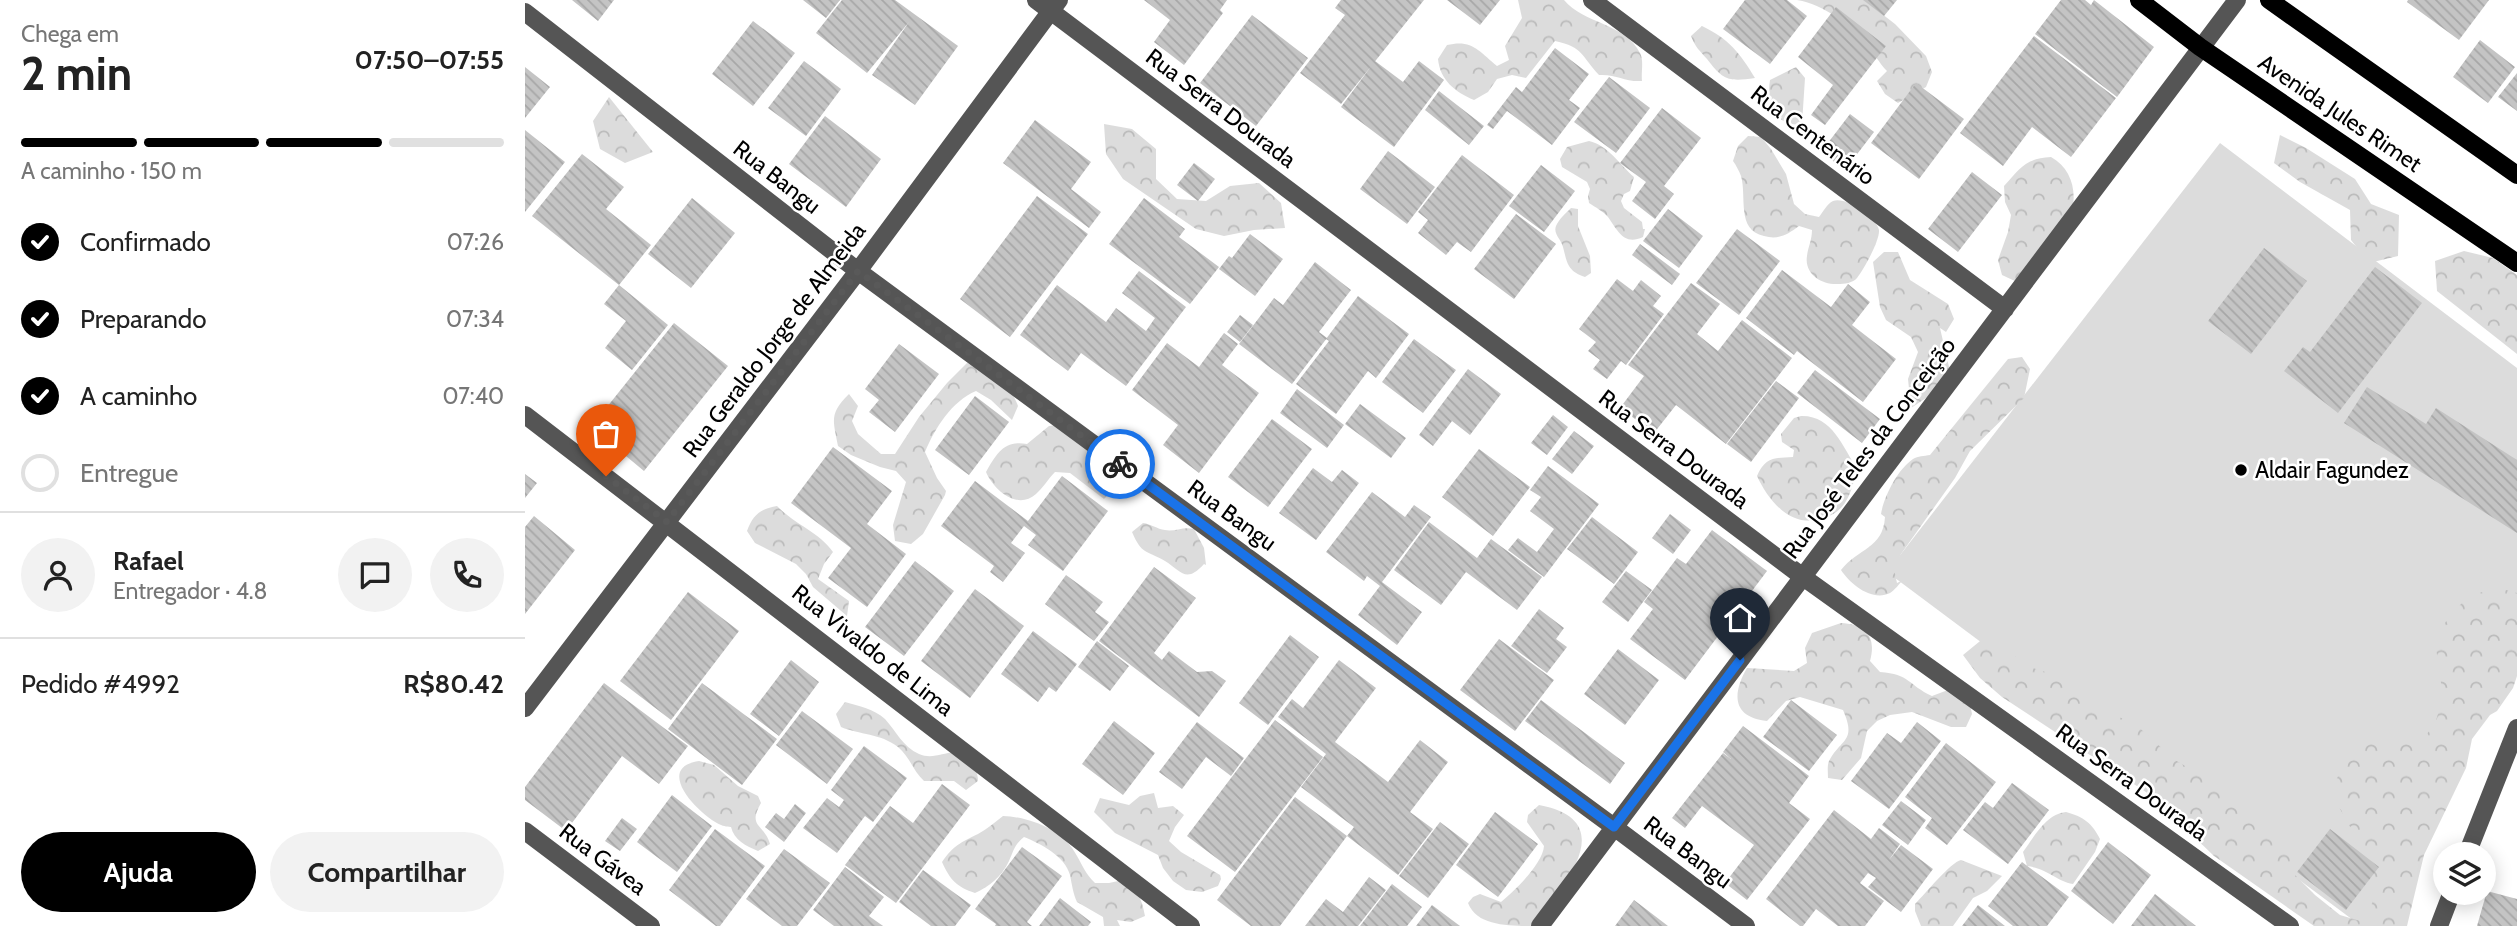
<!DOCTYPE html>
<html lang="pt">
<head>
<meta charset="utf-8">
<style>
	:root { --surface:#fff; --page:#f2f2f2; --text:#222; --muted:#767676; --line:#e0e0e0; --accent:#000 }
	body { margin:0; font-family:Cabin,sans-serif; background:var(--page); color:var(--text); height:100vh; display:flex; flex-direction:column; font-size:26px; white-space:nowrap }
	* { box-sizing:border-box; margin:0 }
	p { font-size:23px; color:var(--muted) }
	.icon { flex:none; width:38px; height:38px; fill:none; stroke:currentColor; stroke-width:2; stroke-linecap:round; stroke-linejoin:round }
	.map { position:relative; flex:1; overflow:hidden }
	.side { display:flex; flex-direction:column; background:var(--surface); width:525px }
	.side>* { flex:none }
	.controls { position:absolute; left:1908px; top:842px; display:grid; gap:14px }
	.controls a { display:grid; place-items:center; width:63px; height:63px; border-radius:50%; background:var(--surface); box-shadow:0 4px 18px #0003; font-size:35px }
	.pin { position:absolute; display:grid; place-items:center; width:60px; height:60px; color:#fff; margin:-72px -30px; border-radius:50% 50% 50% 0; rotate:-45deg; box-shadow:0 0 7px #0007 }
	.pin .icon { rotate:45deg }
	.courier { position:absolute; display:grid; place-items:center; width:70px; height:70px; margin:-35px; border:5px solid #1a73e8; border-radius:50%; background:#fff; color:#222; box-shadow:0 2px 9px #0007 }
	.summary em { font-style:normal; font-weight:700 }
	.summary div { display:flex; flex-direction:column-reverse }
	.summary { display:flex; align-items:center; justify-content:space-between; height:119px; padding:0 21px }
	h1 { font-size:46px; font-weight:700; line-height:52px }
	.bar { display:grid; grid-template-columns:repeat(4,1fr); gap:10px 7px; align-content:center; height:84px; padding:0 21px }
	.bar i { height:9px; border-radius:5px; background:var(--line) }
	.bar .selected { background:var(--accent) }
	.bar p { grid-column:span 4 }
	.line { display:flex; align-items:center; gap:18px; padding:0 21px; border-top:2px solid var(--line) }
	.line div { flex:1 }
	.round { display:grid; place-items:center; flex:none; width:74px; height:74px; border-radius:37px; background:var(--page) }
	ol { padding:0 21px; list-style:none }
	li { display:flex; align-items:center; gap:21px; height:77px }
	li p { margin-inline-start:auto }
	li .icon { padding:7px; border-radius:50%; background:var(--accent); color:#fff; stroke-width:4 }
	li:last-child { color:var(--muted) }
	li i { width:38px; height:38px; border:4px solid var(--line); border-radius:50% }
	.primary-button { display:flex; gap:14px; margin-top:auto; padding:14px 21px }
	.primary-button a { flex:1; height:80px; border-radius:42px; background:var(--accent); color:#fff; font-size:28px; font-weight:700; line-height:80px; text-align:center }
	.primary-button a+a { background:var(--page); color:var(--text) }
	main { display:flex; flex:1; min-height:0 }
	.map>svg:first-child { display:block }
</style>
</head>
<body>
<main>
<section class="side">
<div class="summary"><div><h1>2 min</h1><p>Chega em</p></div><em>07:50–07:55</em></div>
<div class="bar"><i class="selected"></i><i class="selected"></i><i class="selected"></i><i></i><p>A caminho · 150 m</p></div>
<ol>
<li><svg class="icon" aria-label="check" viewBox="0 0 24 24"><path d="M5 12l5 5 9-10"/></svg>Confirmado<p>07:26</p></li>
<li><svg class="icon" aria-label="check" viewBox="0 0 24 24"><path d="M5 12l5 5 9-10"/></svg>Preparando<p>07:34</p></li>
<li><svg class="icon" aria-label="check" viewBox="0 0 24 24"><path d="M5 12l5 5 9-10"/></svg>A caminho<p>07:40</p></li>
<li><i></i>Entregue</li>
</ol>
<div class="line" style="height:126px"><a class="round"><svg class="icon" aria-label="person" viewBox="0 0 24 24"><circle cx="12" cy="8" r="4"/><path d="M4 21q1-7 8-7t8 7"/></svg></a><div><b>Rafael</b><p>Entregador · 4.8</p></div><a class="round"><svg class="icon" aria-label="chat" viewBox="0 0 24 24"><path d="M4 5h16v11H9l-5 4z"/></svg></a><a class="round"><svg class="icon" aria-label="phone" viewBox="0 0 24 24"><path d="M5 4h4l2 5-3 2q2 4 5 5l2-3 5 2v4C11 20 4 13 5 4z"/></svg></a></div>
<div class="line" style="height:91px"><div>Pedido #4992</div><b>R$80.42</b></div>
<div class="primary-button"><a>Ajuda</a><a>Compartilhar</a></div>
</section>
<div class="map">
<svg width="1992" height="926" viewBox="0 0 1992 926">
	<defs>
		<pattern id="forest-crowns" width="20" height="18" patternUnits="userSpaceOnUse" patternTransform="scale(1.75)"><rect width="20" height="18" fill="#dcdcdc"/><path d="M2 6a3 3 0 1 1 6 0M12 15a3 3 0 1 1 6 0" fill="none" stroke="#bbb"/></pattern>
		<pattern id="building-back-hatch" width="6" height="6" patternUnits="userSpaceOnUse" patternTransform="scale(1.75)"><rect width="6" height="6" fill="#c4c4c4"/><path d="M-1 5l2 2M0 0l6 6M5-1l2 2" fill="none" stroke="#a7a7a7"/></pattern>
	</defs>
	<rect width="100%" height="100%" fill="#fff"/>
	<!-- green -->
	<path fill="#dcdcdc" d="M1695,143l297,225v234l-131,324h-25l-474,-354z"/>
	<!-- forest -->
	<path fill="url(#forest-crowns)" d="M993,0h46c20,24 61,23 76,53 4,7 1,20 2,28 -18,1 -25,-7 -43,-6 -18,-19 -15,-28 -44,-34l-29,37 -14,-3 -15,4 -9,13 -14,8c-19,-8 -34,-20 -36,-41l9,-14c25,-6 32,6 50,21l12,-6 -4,-14 17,-28z
		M1272,0h67l31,24 31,32 6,16 -6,15 -28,16 -13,-9 -8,-13 10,-10c-8,-8 -13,-18 -20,-26 -20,-21 -41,-40 -70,-45z
		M1177,26c27,13 38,27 53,52 -27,4 -32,2 -48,-19 -7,-8 -12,-12 -16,-23z
		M1271,67l9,11 -3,46c-26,5 -36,-23 -32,-44z
		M84,97l44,55 -28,11 -25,-14 -7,-28z
		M579,124l28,5 24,20v30l21,20 29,2 24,-15 29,-3 22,20 4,25 -31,2 -30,6 -28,-7 -73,-50 -17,-25z
		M1755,135l26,13 49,31 16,25 28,11 -1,41 -29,7 -18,-23 -1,-30 -50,-28 -26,-19z
		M1223,136l13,1 10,12 15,25 8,30 11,10 14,3c4,-5 8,-13 14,-16 13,-5 44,17 46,29 1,10 -15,39 -22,48 -4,5 -13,6 -19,6 -16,1 -34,-10 -31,-28 1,-9 5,-16 5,-26l-13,-4c-12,9 -21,14 -35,10 -28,-6 -17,-39 -23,-60 -2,-5 -5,-11 -8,-15l5,-15z
		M1064,141c19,4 31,24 45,36l-4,14 -6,3 -3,7 3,7 18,14 1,7h2l-2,8c-19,9 -25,-6 -35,-20 -4,-5 -13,-10 -19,-14l-1,-7 2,-7 -3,-7 -25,-15 -2,-8 7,-12z
		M1526,157c18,10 25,29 22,49l-56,76 -15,-7 -4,-15 10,-28 3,-17 -6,-13 -1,-16c16,-18 22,-28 47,-29z
		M1046,208l7,1v17l12,30 1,17 -6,4c-18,-6 -18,-15 -22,-30 -2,-8 -10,-13 -7,-21 3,-7 10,-13 15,-18z
		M1939,251l29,7 24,17v79l-80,-63 -2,-30z
		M1359,252h14l12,28 38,24 6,15 -8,13 -6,-4 9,39 -14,25 -24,16 -3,-29 10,-27 -7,-15 -25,-17 -6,-13 -7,-45z
		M1497,357l8,12 -6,29 -54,53 -15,27 -54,76 -7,15 3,14 6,-3c-4,4 -8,10 -13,13 -18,9 -40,-9 -49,-23 17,-22 42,-21 44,-53l-4,-3c3,-18 17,-45 32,-55 5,-3 11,-3 17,-4l78,-96z
		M442,363c22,3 44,22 51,43l-6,14 -21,-20 -15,-9c-24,10 -41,37 -51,61l12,26 9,13 -1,4 -22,39 -12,10 -16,-3 -2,-16 13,-43 -10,-11 -16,-4 -29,-12 -13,-9c-5,-26 -9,-32 11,-52l9,12 -6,15 6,13 23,20h14l24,-37 28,-34z
		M1276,416c31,-1 42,31 56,53 -3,10 -5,23 -11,32 -4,8 -13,14 -21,17 -33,12 -56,-16 -68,-42 8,-19 18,-18 36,-19l1,-7 -12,-8 -1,-8 13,-16z
		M538,424l43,33 12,26 -14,16 -34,-26 -15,-1c-7,7 -12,16 -19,22 -19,17 -43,-5 -50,-22 11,-19 18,-32 41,-28l22,-18z
		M252,506c17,18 42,26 56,46l-9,12 -6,15 31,22 -2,15 -34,-29 -7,-13 -10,-10 -41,-21 -8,-12c6,-16 13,-22 30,-25z
		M618,523c8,1 14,6 22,7 10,2 18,-4 29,-1l10,19 2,17 -2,-1c-18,20 -23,7 -39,-3 -19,-11 -23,-6 -33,-29z
		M1974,588l18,5v83l-4,12 -16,23 -7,4 -18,24 -6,29 -42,87 -17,71h-93l-100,-70 -62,-60 -150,-99 -22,-19 -17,-23 22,-18 48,31 28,9 25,15 21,21 26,9 42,38 49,29 18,22 46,33 7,31 20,20 25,20 27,8 7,-28 -2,-29 -42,-75 13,-24 18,-22 28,-4 28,5 18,-22 8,-27 -8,-56 14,-25 21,-21z
		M1316,623c24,1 36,13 29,38l10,11c30,2 28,13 52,24l16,-6 22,14 2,10 -6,13h-15l-39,-15 -22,3 -13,6 -10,10 -6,27 -19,22 -14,-2c0,-5 -1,-12 1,-17 12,-23 28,-19 14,-51l-43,-13 -14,4 -19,20c-35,-4 -35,-27 -20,-53l47,3 13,-8 -2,-15 7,-15z
		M320,702c14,4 29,7 40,17 11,12 18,28 34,35 21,9 37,-15 54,11 3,6 5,9 5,16l-12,9 -12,-9h-30c-11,-10 -14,-24 -26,-34 -18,-14 -38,-12 -57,-20l-5,-13z
		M174,761l15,4 24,21 20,10 3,7c-14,25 3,20 9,41l-12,7c-12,-5 -24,-11 -27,-24 -1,0 -9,-1 -10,-2 -20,-8 -69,-57 -22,-64z
		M629,793l4,15 15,-2 11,9 -9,12 -6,14 12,11 39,23 1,4 -3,7 -16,6 -16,-2 -13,-9 -10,-13 -5,-13 -43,-22 -21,-21 6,-14 29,7 11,-9z
		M1014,805c85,16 22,84 -7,121 -23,0 -55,0 -64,-23l5,-6 7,-3 21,8c14,-11 42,-39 43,-56l-17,-24 1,-7z
		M1541,812c18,5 26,11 34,27l-5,13 -22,32c-17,-3 -24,-15 -46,-18l-4,-14c11,-15 23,-38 43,-40z
		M478,816c27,1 61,14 74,40 7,12 8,17 18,27h14l14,-3c15,10 19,19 22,36l-14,6 -14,-2 3,6h-16l-1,-9 -26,-15c-4,-9 -5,-17 -7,-27 -5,-19 -29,-31 -46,-38 -10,8 -10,13 -15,24 -7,15 -20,26 -34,32 -18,-6 -25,-13 -33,-31 12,-17 18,-19 36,-28 9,-5 17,-12 25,-18z
		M1436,860l41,16 -15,15 -14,7 -20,28h-32l-6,-15v-7c10,-10 36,-42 46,-44z"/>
	<!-- building -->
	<path fill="url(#building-back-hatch)" d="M47,0h42l-16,21z
		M278,0h37l-14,18z
		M317,0h53l63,46 -43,59 -43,-30 37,-53 -42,51 -51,-40z
		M619,0h83l-7,10 3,3 -39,52 -30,-23 16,-22z
		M816,0h83l-83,104 -41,-31 45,-58 -10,-7z
		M922,0h53l-20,25z
		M1220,0h42l20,16 -37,48 -47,-35z
		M1338,0h34l-13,16z
		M1536,0h24l6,5 3,-5 60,47 -37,50 -82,-63z
		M1883,0h81l-30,40 -52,-38z
		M1311,7l50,39 -61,79 -14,-10 22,-30 -35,-28z
		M727,15l56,43 -52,68 -56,-43z
		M228,21l42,32 -42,53 -41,-32z
		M1509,36l82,62 -45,59 -39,-30 -29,39 -43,-33z
		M1955,40l35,27 -27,36 -35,-26z
		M1030,48l34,26 -20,26 11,8 -28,37 -45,-34 -14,18 -6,-4 29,-38 6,5z
		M279,61l37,28 -35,47 -38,-28z
		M850,61l28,21 16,-21 25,19 -50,67 -53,-40z
		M0,67l25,20 -25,31z
		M1992,73v38l-19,-14z
		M1084,77l41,31 -34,45 -42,-31z
		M1391,83l48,36 -45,60 -48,-36z
		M914,91l45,35 -15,19 -44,-35z
		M1137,108l39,30 -37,48 10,8 -19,25 -23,-18 14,-19 -26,-19z
		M1325,114l24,18 -29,38 -24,-18z
		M300,116l56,43 -35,48 -57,-43z
		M510,120l56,42 -20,27 30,23 -12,16 -86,-65z
		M0,130l40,32 -40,50z
		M863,151l47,36 -28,37 -47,-35z
		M57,154l42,33 -18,22 45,36 -32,40 -87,-69z
		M937,155l52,40 -43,57 -14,-10 -11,13 -28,-22 10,-13 -10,-8z
		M669,163l21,16 -17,22 -21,-16z
		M1016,165l34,26 -31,41 -35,-26z
		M1447,172l30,23 -44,57 -30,-23z
		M512,196l51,38 -78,103 -50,-38z
		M167,198l43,35 -44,55 -43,-34z
		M619,198l41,31 -6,8 40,30 -29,37 -81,-60z
		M1143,209l35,27 -24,32 -36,-27z
		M991,214l40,30 -42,55 -40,-30z
		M1212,229l43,32 -41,54 -43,-32z
		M725,234l33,25 -28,37 -36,-27 10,-13 3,2z
		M1115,244l40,30 -8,11 -40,-30z
		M1739,248l43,33 -56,73 -43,-33z
		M790,262l36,28 -32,42 8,6 -35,46 -53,-40 35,-46 9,7z
		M1850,267l47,36 -84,110 -54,-42 19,-24 7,5z
		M1257,270l49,37 17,-23 22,18 -18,23 44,34 -33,43 -66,-51 -3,4 -48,-37z
		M614,271l47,36 -60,79 -45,-33 -13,18 -48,-36 37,-50 49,37 10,-14 30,23 9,-13 -33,-25z
		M1092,279l16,12 8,-11 20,16 -8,10 11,8 -38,51 -5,-4 -14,18 -14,-10 7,-9 -12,-9 8,-9 -17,-13z
		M1166,283l29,21 -23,30 21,17 24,-31 50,38 -66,86 -50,-39 -22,28 -34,-25 24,-32 -16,-11z
		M94,285l49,40 -36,45 -27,-22 21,-27 -22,-17z
		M833,296l51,38 -33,44 -8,-7 -32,43 -40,-30 33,-43 -3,-2z
		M715,315l13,10 -13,17 -13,-10z
		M149,323l54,43 -84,105 -53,-44z
		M699,333l14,11 -16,21 37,28 -60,80 -36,-28 15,-20 -46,-35 35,-47 32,24z
		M889,339l42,31 -33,43 -41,-31z
		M374,344l40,30 -44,58 -26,-20 10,-12 -14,-11z
		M943,369l33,25 -31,41 -18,-14 -19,25 -14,-11z
		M1290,370l65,49 -18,24 -65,-50z
		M1251,381l23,17 -48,64 -24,-18z
		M1842,387l59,37 10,-16 81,52v73l-173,-110z
		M772,389l47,36 -17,23 -47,-35z
		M450,396l34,26 -40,53 -34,-25z
		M835,404l46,34 -15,20 -46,-34z
		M1028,415l15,12 -21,28 -16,-12z
		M747,419l40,30 -44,58 -40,-30z
		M1049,431l20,15 -22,28 -20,-15z
		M308,447l59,44 -25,33 39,30 -39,53 -39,-29 23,-30 -60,-45z
		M954,449l51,38 -37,49 -51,-39z
		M1023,466l51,38 -55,73 -36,-27 10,-12 19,14 17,-23 -24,-18 11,-14 -11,-7z
		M788,468l19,14 10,-12 17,13 -43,57 -37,-27z
		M0,474l12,9 -12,15z
		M537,476l46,35 -45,60 -35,-26 8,-10 -12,-9 -13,17 14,10 -22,29 -13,-10 4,-6 -53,-40 34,-45 53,40z
		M847,492l33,25 9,-12 17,12 -49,65 40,30 -25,33 -39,-30 22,-29 -13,-10 -3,5 -38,-29z
		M1145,514l21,16 -18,24 -21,-16z
		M9,516l41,34 -50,64v-87z
		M1067,517l46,35 -24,32 -47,-35z
		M904,522l48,36 14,-19 51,38 -25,33 -51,-38 -25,33 -47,-35z
		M1187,530l55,41 -82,109 -55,-41 23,-30 -9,-7 33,-44 9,6z
		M390,561l39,30 -50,65 -39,-29z
		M629,567l42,31 -42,55 8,7 7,-9 28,21 15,-1 14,10 -27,36 -100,-76z
		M1101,571l26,19 -24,32 -26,-20z
		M541,575l37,27 -8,10 14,10 -15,19 -49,-37z
		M450,589l49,37 -54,72 -49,-37z
		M163,592l51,39 -68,89 -51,-39z
		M1014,609l25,19 -8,11 11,8 -20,26 -36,-27z
		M508,631l44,33 -21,28 -7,-5 -11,15 -37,-28z
		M765,635l29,22 -51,68 -29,-22z
		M974,639l55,41 -39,51 -55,-41z
		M572,641l32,25 -19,25 -32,-24z
		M1093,649l41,31 -34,45 -41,-31z
		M266,660l28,22 -40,54 -29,-22z
		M814,660l37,28 -41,54 53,40 32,-42 28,22 -38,50 23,17 -35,46 -51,-39 -67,90h-29l-34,-26 78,-103 52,39 7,-9 -53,-40 25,-33 -48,-37 14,-18 11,9z
		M79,683l84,63 -29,38 -37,-28 -56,75 -41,-31v-13z
		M177,683l75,56 -35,46 -74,-56z
		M1016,700l84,63 -15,21 -85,-63z
		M1266,700l46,35 -28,36 -46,-34z
		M277,711l51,38 -26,35 -51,-39z
		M750,720l48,37 -88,115 -48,-36z
		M589,721l41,32 -32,42 -41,-31z
		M672,722l47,36 -13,18 -25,-19 -24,32 -23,-17z
		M1392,722l24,19 -52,68 -38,-28 36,-48 14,10z
		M1218,726l66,50 -20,27 21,16 -63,81 -22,-17 29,-38 -52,-39 -17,22 -13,-10 51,-65 8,6 -8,-7z
		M1421,743l50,39 -49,63 -22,-17 7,-10 -27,-21z
		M339,746l43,32 -34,44 -8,-6 -28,37 -34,-25 24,-30 12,9 5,-7 -13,-10z
		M1487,783l37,27 -41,54 -45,-34 22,-28 8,6z
		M417,784l28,21 -74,98 -51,-38 45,-59 23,17z
		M147,795l40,31 -35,46 -40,-30z
		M1376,801l25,19 -18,25 -26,-20z
		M270,804l11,9 -22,29 -19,-15 11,-14 8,6z
		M1309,810l37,29 8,-11 21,16 -11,16 12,-15 32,24 -32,43 -33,-25 8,-9 -8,-5 -8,10 24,18 -19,25h-27l-22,-17 -13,17h-3l-34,-27z
		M970,812l43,32 -40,53 -42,-32z
		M97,818l15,11 -17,22 -15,-10z
		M915,822l29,22 -41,54 -29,-22z
		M190,829l50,37 -45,60h-4l-47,-36z
		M1805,829l49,38 -33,43 -49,-38z
		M1583,842l43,33 -38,49 -42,-33z
		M497,847l40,29 -35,46 5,4h-37l1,-2 -21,-15z
		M259,849l46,34 -33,43h-15l-36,-27z
		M1497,862l47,35 -22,29h-34l-25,-20z
		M320,867l39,30 -15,19 14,10h-49l-21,-16z
		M398,870l48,35 -16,21h-24l-32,-24z
		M844,877l17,13 -28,36h-53l21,-27 17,13z
		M867,884l30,23 -15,19h-47z
		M1962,891l30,8v27h-40z
		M1630,894l41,32h-65z
		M535,898l31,24 -3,4h-49z
		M1109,900l34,26h-53z
		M907,905l28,21h-44z
		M1453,905l27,21h-43z"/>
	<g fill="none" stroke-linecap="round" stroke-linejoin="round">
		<!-- minor -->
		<path stroke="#555" stroke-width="18" d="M511,0l767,577 487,349
			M1067,0l413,309
			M0,12l333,259 756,556 132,99
			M0,415l666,511
			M0,708l333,-437 201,-271
			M0,831l126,95
			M1942,854l50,-126
			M1015,926l697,-926
			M1914,926l13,-34"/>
		<!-- major -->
		<path stroke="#000" stroke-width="18" d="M1614,0l61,47 317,216
			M1744,0l248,175"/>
	</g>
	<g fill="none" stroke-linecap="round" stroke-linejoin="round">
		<!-- done -->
		<path stroke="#595959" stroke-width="7" stroke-dasharray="0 12.6" d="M81,476l61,46 191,-251 262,193"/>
		<!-- route -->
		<path stroke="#1a73e8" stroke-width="9" d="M595,464l494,363 126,-167"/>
	</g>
	<!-- markers -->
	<circle fill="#000" stroke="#fff" stroke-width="2.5" cx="1716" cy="470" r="7"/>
	<g text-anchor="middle" stroke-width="5" stroke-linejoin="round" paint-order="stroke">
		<!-- street labels -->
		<g font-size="23" fill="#000" stroke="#fff">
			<text transform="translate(696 108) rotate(37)" y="8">Rua Serra Dourada</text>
			<text transform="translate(1815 113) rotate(34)" y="8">Avenida Jules Rimet</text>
			<text transform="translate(1288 135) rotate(37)" y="8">Rua Centenário</text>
			<text transform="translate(252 177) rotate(38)" y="8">Rua Bangu</text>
			<text transform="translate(249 340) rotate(-53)" y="8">Rua Geraldo Jorge de Almeida</text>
			<text transform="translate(1344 448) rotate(-53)" y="8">Rua José Teles da Conceição</text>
			<text transform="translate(1149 449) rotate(37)" y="8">Rua Serra Dourada</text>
			<text transform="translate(707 515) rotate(36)" y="8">Rua Bangu</text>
			<text transform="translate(348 650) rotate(38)" y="8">Rua Vivaldo de Lima</text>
			<text transform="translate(1607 782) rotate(36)" y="8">Rua Serra Dourada</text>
			<text transform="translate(1163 852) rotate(37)" y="8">Rua Bangu</text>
			<text transform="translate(78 859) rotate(37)" y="8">Rua Gávea</text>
		</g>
		<!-- poi labels -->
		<g font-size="23" fill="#000" stroke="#fff" text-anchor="start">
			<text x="1730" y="478">Aldair Fagundez</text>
		</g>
	</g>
</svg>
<div class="controls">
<a><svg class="icon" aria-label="layers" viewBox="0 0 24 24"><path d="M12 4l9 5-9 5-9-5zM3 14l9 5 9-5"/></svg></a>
</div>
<div class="pin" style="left:81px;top:476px;background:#ea580c"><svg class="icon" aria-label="bag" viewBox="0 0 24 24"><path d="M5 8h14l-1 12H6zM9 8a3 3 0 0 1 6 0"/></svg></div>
<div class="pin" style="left:1215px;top:660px;background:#1f2937"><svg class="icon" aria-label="home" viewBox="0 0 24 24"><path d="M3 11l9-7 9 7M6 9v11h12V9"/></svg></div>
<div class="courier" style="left:595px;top:464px"><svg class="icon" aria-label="bike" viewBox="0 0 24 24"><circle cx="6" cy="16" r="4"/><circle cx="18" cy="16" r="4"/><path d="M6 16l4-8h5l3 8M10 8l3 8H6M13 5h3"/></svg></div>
</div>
</main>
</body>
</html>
